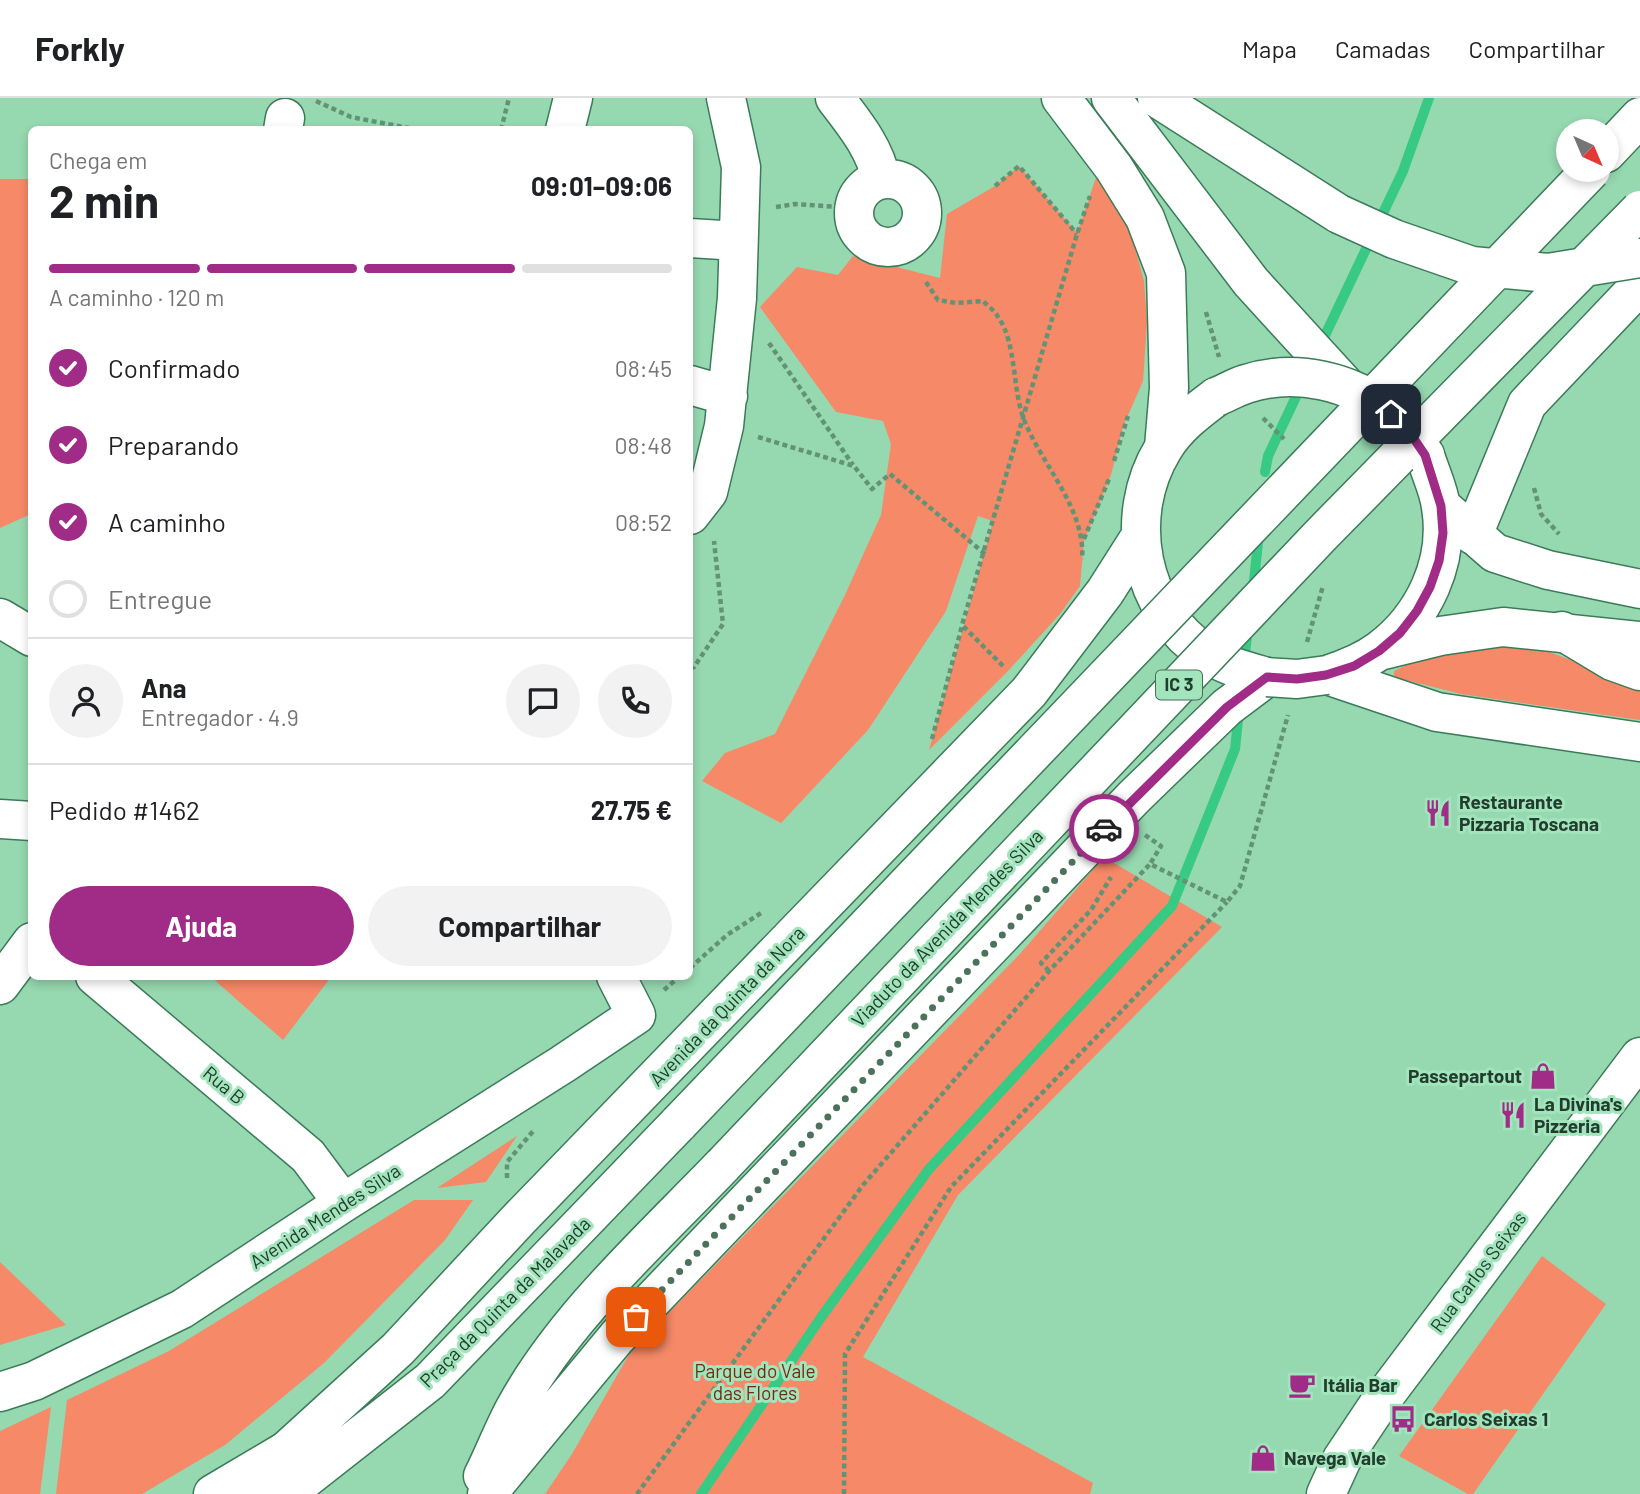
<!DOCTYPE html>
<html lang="pt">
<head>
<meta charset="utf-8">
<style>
	:root { --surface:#fff; --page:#f2f2f2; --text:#202124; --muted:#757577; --line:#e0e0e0; --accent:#a02c88 }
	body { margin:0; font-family:Barlow,sans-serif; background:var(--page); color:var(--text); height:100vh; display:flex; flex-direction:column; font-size:26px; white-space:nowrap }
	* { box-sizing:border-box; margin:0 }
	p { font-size:23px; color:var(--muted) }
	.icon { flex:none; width:38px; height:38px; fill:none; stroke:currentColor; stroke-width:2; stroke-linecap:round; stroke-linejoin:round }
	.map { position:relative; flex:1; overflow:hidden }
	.sheet { position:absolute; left:28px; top:28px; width:665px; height:854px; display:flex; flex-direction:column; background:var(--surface); border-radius:10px; box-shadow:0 4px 10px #0003 }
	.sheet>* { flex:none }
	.needle { width:46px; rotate:136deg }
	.tools { position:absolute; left:1556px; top:21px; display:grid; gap:14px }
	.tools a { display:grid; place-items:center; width:63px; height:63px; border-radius:50%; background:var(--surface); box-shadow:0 4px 10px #0003; font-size:35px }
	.pin { position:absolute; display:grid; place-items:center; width:60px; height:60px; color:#fff; margin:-30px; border-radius:14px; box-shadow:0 4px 10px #0006 }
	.courier { position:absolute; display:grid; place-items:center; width:70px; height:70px; margin:-35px; border:5px solid #a02c88; border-radius:50%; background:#fff; color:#222; box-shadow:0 2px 9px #0007 }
	.headline em { font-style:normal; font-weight:700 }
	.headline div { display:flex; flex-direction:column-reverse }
	.headline { display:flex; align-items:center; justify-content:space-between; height:119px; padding:0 21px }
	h1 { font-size:46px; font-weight:700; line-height:52px }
	.bar { display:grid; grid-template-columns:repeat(4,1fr); gap:10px 7px; align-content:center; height:84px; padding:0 21px }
	.bar i { height:9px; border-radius:5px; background:var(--line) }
	.bar .selected { background:var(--accent) }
	.bar p { grid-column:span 4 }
	.line { display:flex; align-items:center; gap:18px; padding:0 21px; border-top:2px solid var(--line) }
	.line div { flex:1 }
	.round { display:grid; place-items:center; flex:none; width:74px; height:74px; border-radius:37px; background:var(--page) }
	ol { padding:0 21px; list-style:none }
	li { display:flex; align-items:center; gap:21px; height:77px }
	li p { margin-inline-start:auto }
	li .icon { padding:7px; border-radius:50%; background:var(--accent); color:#fff; stroke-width:4 }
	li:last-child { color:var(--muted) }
	li i { width:38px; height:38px; border:4px solid var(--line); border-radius:50% }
	.button { display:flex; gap:14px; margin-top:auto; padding:14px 21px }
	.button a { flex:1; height:80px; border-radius:42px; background:var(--accent); color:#fff; font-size:28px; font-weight:700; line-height:80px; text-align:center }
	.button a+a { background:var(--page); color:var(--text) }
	header { display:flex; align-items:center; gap:42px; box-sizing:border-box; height:98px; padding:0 35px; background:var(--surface); border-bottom:2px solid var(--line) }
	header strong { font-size:33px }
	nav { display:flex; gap:38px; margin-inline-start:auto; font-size:24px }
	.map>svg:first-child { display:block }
</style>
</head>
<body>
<header>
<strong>Forkly</strong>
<nav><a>Mapa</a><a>Camadas</a><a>Compartilhar</a></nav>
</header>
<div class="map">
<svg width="1640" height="1396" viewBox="0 0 1640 1396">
	<rect width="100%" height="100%" fill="#96d8b0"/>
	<!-- green -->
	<path fill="#f68968" d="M1019,68l58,67 21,-61 31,54 15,55 3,41 -4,59 -20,46 -12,48 -27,66 -4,45 -20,28 -52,57 -79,79 64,-229 -15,-5 -32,95 -78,119 -87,93 -79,-42 23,-28 50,-19 70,-139 36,-80 10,-71 -8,-23 -47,-9 -76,-105 37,-40 41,8 15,-19 87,22 7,-64 48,-28z
		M0,81h32l-1,335 -31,14z
		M1477,547l52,3 20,4 91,33v35l-179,-26 -67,-17v-6l32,-15z
		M1104,759l118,70 -264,268 -95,162 230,126 -3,11h-545l27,-40 59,-103 388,-396z
		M211,879h120l-48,63z
		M517,1038l-31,46 -49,6z
		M414,1102h59l-28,40 -121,123 -99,82 -83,49h-86l11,-94 102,-49z
		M1542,1158l64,48 -133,190h-5l-69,-38z
		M0,1164l66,63 -66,20z
		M51,1309l-11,87h-40v-63z"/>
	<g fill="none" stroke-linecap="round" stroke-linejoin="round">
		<!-- stream -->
		<path stroke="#38c984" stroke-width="10" d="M1319,250l84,-177 26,-73
			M1265,374l3,-16 34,-72
			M1253,492l6,-57
			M1244,565l4,-36
			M701,1396l121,-178 107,-147 243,-263 63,-157 4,-39"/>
		<defs>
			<path id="minor" d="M835,0c19,25 40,50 46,81
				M283,32l2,-12
				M565,32l8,-32
				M854 115a34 34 0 1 1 68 0a34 34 0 1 1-68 0Z
				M690,140l48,3
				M690,287l38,11
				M690,417l18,-23 16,-66 13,-128 4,-131 -15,-69
				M1473,437l54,-131 113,-119
				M0,520l32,19
				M1562,533l50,30 28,10
				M1327,577l110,37 203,30
				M0,721l32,2
				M95,878l213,180 35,47
				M0,887l32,-43
				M0,1294l34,-11 148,-72 161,-106 220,-139 73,-49 -20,-39
				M213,1396l71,-42
				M1326,1396l16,-35 38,-57 260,-345"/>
			<path id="major" d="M1061,0l53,70 31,50 21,55 3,115 -5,59
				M1111,0l140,184 95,104
				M1216,299c-20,15 -40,30 -53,52 -41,67 -24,162 44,205 19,12 39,17 60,23
				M1441,408l54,47 53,17 92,19
				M1379,553l61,-15 63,-9 137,14
				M1327,577c19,-6 37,-13 53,-25 44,-33 70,-88 61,-143 -2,-17 -11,-35 -16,-52
				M483,1378c11,-22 20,-46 32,-68 50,-91 136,-168 208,-243
				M252,1396l34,-43 112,-102 121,-130 510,-527 76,-100 35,-55
				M286,1396l144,-113 249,-258
				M487,1396l130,-157 517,-540 93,-90 40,-30"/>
			<path id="highway" d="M1157,0l182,116
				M1606,55l34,-36"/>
		</defs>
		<!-- minor casing -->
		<use href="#minor" stroke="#3b7c58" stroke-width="41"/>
		<!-- major casing -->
		<use href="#major" stroke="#3b7c58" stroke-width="41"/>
		<!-- highway casing -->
		<use href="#highway" stroke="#3b7c58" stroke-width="41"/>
		<!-- path -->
		<path stroke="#629375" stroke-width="4.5" stroke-dasharray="5 3.5" stroke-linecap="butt" d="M316,3l35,16 68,13
			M501,32l8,-32
			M995,88l24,-20 58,68
			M776,109l19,-3 43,3
			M926,184l12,18 18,3 27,-2c5,5 12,10 15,16 19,25 14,76 27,105 18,44 61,88 57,137
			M1206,214l13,45
			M769,245l84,122
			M1263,320l21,21
			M758,339l96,29 18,23 18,-15 95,80
			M1114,363l14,-45
			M1534,390l7,26 18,20
			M1084,441l25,-60
			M1307,544l16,-56
			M1003,568l-41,-41 115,-391 13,-38
			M690,571l4,-2 29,-43 -9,-83
			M932,641l30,-113
			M1145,737l16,11 -11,18
			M690,870l37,-33 34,-22
			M1049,873l-8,-8 50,-53 20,-33
			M664,892l16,-14
			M507,1080v-16l27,-32
			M637,1396l226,-309 186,-214 101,-107 77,38 13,-16 48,-171
			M844,1396l1,-140 106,-167 276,-285"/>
		<!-- minor -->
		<use href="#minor" stroke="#fff" stroke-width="38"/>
		<!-- major -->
		<use href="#major" stroke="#fff" stroke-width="38"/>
		<!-- highway -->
		<use href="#highway" stroke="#fff" stroke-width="38"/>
		<defs>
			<path id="major-bridge" d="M1216,299c10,-4 20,-10 30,-13 49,-16 106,-3 144,29 14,12 25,27 35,42
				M1267,579l30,2 30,-4"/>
			<path id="highway-bridge" d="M1339,116l55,25 78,27 76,7 92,-15
				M679,1025l912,-953
				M723,1067l598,-630 319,-325"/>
		</defs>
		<!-- major-bridge casing -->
		<use href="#major-bridge" stroke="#3b7c58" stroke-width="41" stroke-linecap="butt"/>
		<!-- highway-bridge casing -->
		<use href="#highway-bridge" stroke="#3b7c58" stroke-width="41" stroke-linecap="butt"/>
		<!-- major-bridge -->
		<use href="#major-bridge" stroke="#fff" stroke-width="38"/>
		<!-- highway-bridge -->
		<use href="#highway-bridge" stroke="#fff" stroke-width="38"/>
	</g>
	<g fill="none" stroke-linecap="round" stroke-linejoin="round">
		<!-- done -->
		<path stroke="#4b735b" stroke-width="7" stroke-dasharray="0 12.6" d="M636,1219l468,-488"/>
		<!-- route -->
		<path stroke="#a02c88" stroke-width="9" d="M1104,731l123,-122 40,-30 30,2 29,-4 28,-9 25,-15 21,-18 17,-22 13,-24 9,-26 4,-28 -2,-27 -16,-51 -15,-22 -19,-19"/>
	</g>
	<!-- icons -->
	<defs>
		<symbol id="restaurant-bare" viewBox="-9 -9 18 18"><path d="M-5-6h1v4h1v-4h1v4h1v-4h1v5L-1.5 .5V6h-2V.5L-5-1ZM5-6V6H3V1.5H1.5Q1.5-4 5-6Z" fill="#a02c88" stroke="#a2e5bd" stroke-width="2.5" paint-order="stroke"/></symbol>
		<symbol id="shop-bare" viewBox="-9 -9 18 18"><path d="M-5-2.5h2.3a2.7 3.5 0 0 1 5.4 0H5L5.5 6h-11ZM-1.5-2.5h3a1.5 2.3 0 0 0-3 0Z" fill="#a02c88" stroke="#a2e5bd" stroke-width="2.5" paint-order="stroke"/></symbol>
		<symbol id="cafe-bare" viewBox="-9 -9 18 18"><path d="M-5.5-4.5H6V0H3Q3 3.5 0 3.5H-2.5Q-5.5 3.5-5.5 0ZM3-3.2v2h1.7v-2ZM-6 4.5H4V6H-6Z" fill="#a02c88" stroke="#a2e5bd" stroke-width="2.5" paint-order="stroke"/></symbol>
		<symbol id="bus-bare" viewBox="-9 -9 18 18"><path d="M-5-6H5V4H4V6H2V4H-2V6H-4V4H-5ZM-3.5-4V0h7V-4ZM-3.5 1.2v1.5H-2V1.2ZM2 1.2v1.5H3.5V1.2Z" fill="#a02c88" stroke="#a2e5bd" stroke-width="2.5" paint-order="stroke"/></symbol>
	</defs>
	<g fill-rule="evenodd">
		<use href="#restaurant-bare" x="1419" y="696" width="38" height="38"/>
		<use href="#shop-bare" x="1524" y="959" width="38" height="38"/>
		<use href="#restaurant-bare" x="1494" y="998" width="38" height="38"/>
		<use href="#cafe-bare" x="1283" y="1268" width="38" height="38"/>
		<use href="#bus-bare" x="1384" y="1302" width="38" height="38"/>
		<use href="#shop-bare" x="1244" y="1341" width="38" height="38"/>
	</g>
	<g text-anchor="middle" stroke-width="6" stroke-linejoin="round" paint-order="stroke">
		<!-- shield labels -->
		<rect fill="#a2e5bd" stroke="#486f58" stroke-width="2" x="1156" y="572.5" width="46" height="29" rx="5"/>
		<g font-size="18" font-weight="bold" fill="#223d2d">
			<text x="1179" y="593">IC 3</text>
		</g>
		<!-- poi labels -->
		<g font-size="19" font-weight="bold" fill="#223d2d" stroke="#a2e5bd" text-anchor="start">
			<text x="1459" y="711">Restaurante<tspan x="1459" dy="22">Pizzaria Toscana</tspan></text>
			<text x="1522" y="985" text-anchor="end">Passepartout</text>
			<text x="1534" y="1013">La Divina's<tspan x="1534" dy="22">Pizzeria</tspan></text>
			<text x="1323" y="1294">Itália Bar</text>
			<text x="1424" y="1328">Carlos Seixas 1</text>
			<text x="1284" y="1367">Navega Vale</text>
		</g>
		<!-- street labels -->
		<g font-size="19" fill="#223d2d" stroke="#a2e5bd">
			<text transform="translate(947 830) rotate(-46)" y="7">Viaduto da Avenida Mendes Silva</text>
			<text transform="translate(727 908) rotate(-46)" y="7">Avenida da Quinta da Nora</text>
			<text transform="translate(224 987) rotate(40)" y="7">Rua B</text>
			<text transform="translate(325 1118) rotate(-33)" y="7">Avenida Mendes Silva</text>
			<text transform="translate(1478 1174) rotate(-53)" y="7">Rua Carlos Seixas</text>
			<text transform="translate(505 1204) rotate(-45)" y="7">Praça da Quinta da Malavada</text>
		</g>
		<!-- park labels -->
		<g font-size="19" fill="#752a11" stroke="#a2e5bd">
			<text x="755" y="1280">Parque do Vale<tspan x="755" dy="22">das Flores</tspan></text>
		</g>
	</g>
</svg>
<div class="tools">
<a><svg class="needle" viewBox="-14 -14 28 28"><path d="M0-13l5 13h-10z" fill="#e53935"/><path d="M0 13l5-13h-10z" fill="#757577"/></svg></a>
</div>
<div class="pin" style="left:636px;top:1219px;background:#ea580c"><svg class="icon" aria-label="bag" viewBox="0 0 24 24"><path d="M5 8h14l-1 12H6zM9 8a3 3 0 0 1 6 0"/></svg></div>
<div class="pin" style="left:1391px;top:316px;background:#1f2937"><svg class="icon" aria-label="home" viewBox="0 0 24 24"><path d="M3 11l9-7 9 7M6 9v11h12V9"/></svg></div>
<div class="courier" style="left:1104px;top:731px"><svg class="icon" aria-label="car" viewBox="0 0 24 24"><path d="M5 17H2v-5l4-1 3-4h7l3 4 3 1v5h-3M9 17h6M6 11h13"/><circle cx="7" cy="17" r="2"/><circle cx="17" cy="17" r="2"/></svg></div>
<section class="sheet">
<div class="headline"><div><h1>2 min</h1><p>Chega em</p></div><em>09:01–09:06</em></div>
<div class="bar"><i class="selected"></i><i class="selected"></i><i class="selected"></i><i></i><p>A caminho · 120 m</p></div>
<ol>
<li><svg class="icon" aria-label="check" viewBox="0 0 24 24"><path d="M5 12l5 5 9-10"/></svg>Confirmado<p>08:45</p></li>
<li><svg class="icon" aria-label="check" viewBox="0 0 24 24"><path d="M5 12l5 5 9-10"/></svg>Preparando<p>08:48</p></li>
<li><svg class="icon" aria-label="check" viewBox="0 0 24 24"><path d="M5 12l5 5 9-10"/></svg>A caminho<p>08:52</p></li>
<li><i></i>Entregue</li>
</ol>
<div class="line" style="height:126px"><a class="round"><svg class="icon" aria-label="person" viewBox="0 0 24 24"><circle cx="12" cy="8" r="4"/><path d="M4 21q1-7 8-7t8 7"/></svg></a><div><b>Ana</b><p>Entregador · 4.9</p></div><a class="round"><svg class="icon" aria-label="chat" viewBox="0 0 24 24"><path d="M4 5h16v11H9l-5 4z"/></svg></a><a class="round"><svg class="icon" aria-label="phone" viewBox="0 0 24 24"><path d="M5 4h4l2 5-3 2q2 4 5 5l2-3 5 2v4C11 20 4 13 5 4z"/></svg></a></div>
<div class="line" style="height:91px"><div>Pedido #1462</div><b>27.75 €</b></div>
<div class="button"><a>Ajuda</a><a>Compartilhar</a></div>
</section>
</div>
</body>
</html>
